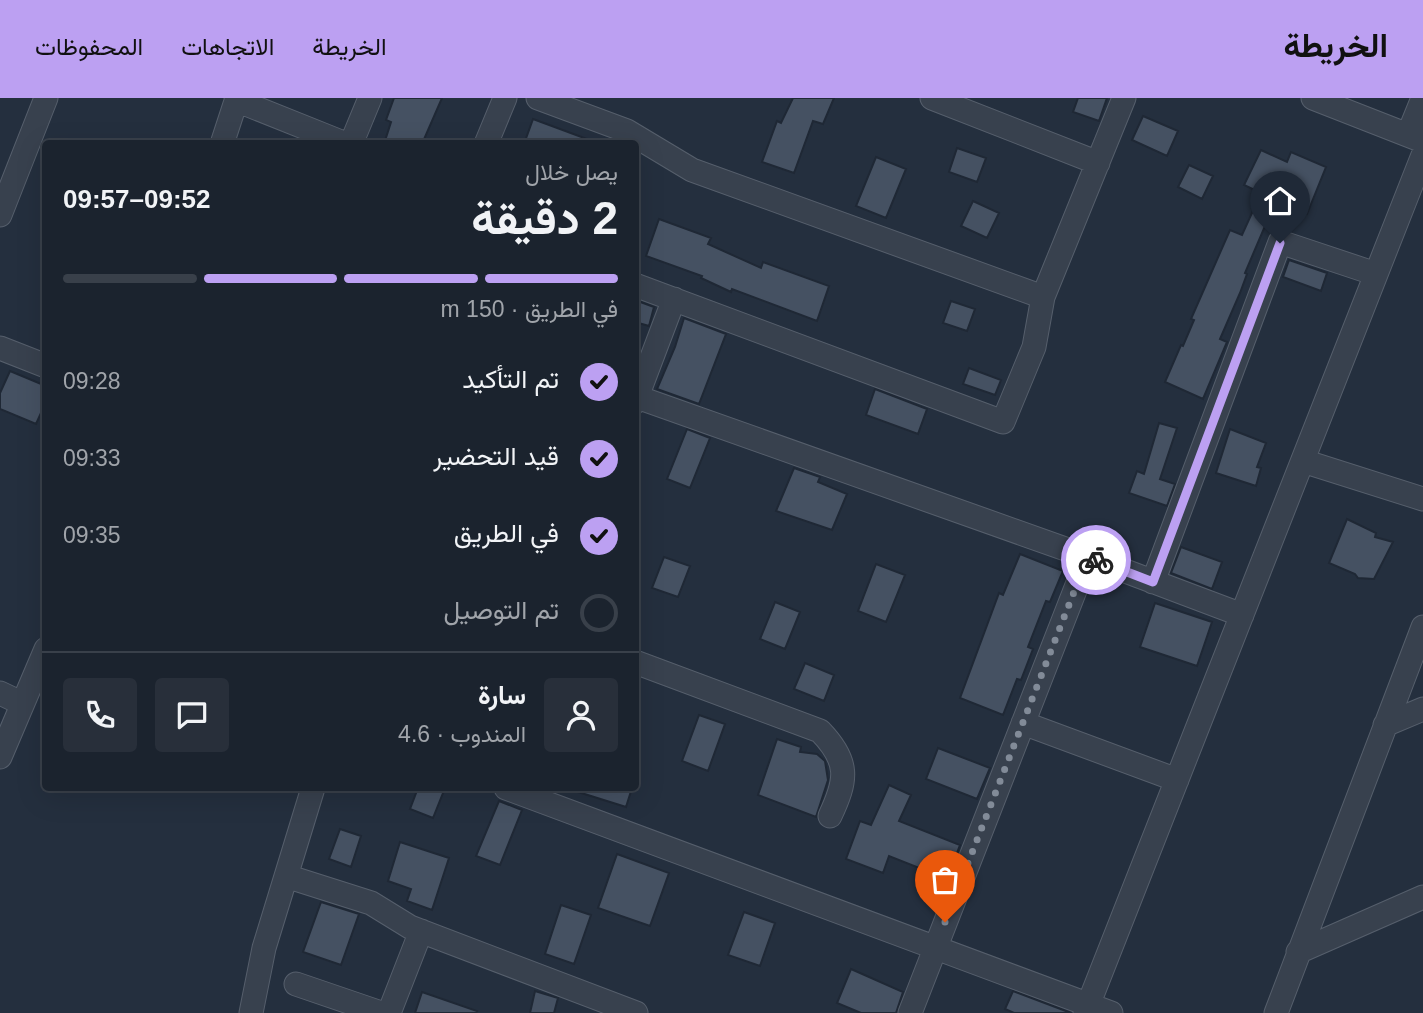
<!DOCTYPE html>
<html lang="ar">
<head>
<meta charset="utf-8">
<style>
	:root { --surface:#1b232e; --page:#282f3a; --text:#f1f3f6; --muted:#a0a4aa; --line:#39404a; --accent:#bca0f2 }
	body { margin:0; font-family:Helvetica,Vazirmatn,sans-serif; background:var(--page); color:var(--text); direction:rtl; height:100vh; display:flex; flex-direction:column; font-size:26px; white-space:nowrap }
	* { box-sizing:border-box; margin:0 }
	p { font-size:23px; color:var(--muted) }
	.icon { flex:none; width:38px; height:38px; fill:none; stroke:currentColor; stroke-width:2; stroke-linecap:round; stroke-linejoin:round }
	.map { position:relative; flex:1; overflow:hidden; direction:ltr }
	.side { position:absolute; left:42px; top:42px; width:597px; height:651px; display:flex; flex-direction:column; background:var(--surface); border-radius:7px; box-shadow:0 7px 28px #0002,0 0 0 2px var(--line); direction:rtl }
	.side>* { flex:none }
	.pin { position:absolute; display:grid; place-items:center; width:60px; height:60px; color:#fff; margin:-72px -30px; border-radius:50% 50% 50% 0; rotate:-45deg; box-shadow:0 0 7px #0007 }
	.pin .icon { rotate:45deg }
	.courier { position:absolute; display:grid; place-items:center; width:70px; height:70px; margin:-35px; border:5px solid #bca0f2; border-radius:50%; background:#fff; color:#222; box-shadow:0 2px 9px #0007 }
	.headline em { font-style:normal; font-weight:700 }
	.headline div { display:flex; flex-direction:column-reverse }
	.headline { display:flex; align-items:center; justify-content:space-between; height:119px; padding:0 21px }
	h1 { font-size:46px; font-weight:700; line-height:52px }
	.bar { display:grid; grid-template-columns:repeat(4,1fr); gap:10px 7px; align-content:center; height:84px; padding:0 21px }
	.bar i { height:9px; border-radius:5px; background:var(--line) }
	.bar .selected { background:var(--accent) }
	.bar p { grid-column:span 4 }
	.line { display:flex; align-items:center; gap:18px; padding:0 21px; border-top:2px solid var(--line) }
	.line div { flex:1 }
	.round { display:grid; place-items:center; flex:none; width:74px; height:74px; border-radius:7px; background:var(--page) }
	ol { padding:0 21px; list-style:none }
	li { display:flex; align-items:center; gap:21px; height:77px }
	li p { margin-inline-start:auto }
	li .icon { padding:7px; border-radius:50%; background:var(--accent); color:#111; stroke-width:4 }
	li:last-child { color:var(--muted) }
	li i { width:38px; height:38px; border:4px solid var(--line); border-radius:50% }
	header { display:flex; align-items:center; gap:42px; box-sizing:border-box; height:98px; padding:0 35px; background:var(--accent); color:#111 }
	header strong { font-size:33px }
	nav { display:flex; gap:38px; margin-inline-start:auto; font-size:24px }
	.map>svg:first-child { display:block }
</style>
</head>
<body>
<header>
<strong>الخريطة</strong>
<nav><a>الخريطة</a><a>الاتجاهات</a><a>المحفوظات</a></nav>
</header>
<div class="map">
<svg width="1423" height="915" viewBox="0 0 1423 915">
	<rect width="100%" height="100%" fill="#242f3e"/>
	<!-- building -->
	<path fill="#455162" stroke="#1f2835" stroke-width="2" d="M394,0h48l-20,46h-38l7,-22 -5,-2z
		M793,0h41l-11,26 -10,-3 -19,52 -32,-11 15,-41 4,2z
		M1078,0h29l-8,23 -26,-9z
		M1143,18l35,15 -11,25 -35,-16z
		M533,21l62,23v2h-71z
		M957,50l29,10 -9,24 -28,-10z
		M1261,52l26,12 4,-10 35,15 -19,47 -25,-11 -12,25 -5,-2 -20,47 2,1 -7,19 -20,46 7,3 -24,57 -38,-17 16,-37 2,1 11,-26 -3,-1 39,-89 12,5 19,-42 -17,-8z
		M876,59l30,12 -20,49 -30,-12z
		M1189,67l24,11 -11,23 -24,-12z
		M973,103l26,12 -12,25 -26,-12z
		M659,121l52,19 -3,6 53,24 2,-6 66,24 -12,35 -85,-32 -1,3 -30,-14 1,-2 -56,-20z
		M1289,162l38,13 -6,18 -38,-14z
		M635,202l19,7 -5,19 -14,-4z
		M951,203l24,8 -8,22 -24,-8z
		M684,220l42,16 -27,70 -42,-15 18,-42z
		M969,270l32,12 -6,15 -32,-11z
		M10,273l36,15v16l-10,22 -36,-15v-16z
		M875,291l52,20 -9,25 -52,-19z
		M1159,325l18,5 -17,51 15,5 -8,22 -38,-13 8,-22 7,3z
		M687,331l23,9 -20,50 -23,-9z
		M1230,331l36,14 -9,24 4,1 -5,18 -40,-13z
		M794,370l26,9 -2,5 29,12 -15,36 -56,-19z
		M1347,421l29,14 -1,4 18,5 -19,37 -16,-1 -3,-4 -26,-11z
		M1181,449l41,15 -10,27 -41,-16z
		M1020,456l43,17 -13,31 -4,-1 -18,46 5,2 -12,31 -4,-1 -14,36 -43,-17 39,-105 4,2z
		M664,459l26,9 -12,31 -26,-9z
		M876,466l29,11 -19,47 -28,-11z
		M775,504l25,10 -15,37 -25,-10z
		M1155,505l57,19 -15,44 -57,-19z
		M805,565l29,12 -10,26 -30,-12z
		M699,617l26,9 -17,47 -26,-10z
		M777,641l24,8 -1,5 17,2 8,7 3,19 -12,37 -58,-22z
		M938,650l52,20 -13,31 -51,-20z
		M889,687l22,10 -12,26 61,24 -13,34 -58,-23 -6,17 -37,-14 14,-38 11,4z
		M418,690h27l-12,30 -23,-9z
		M576,690h56l-6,19 -51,-16z
		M499,703l23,9 -22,55 -24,-9z
		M340,731l21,7 -10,31 -22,-8z
		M400,744l49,16 -17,52 -25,-9 4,-12 -23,-8z
		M617,756l52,19 -19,53 -52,-18z
		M321,804l38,12 -18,51 -38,-13z
		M561,807l30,10 -17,49 -29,-10z
		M744,814l31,11 -15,43 -32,-11z
		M851,871l52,23 -7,21h-35l-24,-10z
		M535,893l23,7 -4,15h-24z
		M1013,893l58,22h-57l-9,-4z
		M422,894l55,19 -1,2h-61z"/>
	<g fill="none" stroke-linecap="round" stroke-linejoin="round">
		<defs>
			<path id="street" d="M538,0l89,33 65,39 351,127
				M932,0l166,65
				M1313,0l110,43
				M236,2l110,44
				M1408,37l15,-37
				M222,46l15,-46
				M351,46l19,-46
				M486,46l19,-46
				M0,117l46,-117
				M635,187l368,137 31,-75 9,-50 81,-199
				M0,250l46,18
				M637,299l451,160 154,58
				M635,304l39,-103
				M1303,363l120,38
				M1153,484l127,-340 96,32
				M635,564l185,69c30,31 27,49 10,85
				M0,595l21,10
				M1023,625l154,57
				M1385,627l38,-16
				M0,659l46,-108
				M506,690l605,225
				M286,778l85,27 39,24 226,86
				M1298,854l125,-55
				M296,886l85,29
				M251,915l13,-65 49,-160
				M389,915l32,-82
				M910,915l178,-456
				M1085,915l338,-858
				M1276,915l147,-386"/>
		</defs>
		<!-- street casing -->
		<use href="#street" stroke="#565f6c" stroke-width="25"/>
		<!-- street -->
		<use href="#street" stroke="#38414e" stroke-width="23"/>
	</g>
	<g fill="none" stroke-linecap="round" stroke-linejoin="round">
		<!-- done -->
		<path stroke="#828b98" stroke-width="7" stroke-dasharray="0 12.6" d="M945,824l143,-366 8,4"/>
		<!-- route -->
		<path stroke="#bca0f2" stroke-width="9" d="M1096,462l57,22 127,-339"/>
	</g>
</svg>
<div class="pin" style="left:945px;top:824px;background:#ea580c"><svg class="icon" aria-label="bag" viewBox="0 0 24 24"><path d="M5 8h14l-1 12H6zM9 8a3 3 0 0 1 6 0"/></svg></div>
<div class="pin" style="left:1280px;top:145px;background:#1f2937"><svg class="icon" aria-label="home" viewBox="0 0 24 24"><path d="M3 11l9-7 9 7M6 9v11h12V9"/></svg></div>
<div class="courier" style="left:1096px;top:462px"><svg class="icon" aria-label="bike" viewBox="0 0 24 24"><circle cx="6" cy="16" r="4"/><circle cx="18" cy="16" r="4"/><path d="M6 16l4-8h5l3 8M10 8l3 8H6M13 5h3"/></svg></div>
<section class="side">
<div class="headline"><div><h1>2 دقيقة</h1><p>يصل خلال</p></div><em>09:52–09:57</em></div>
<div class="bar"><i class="selected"></i><i class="selected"></i><i class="selected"></i><i></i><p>في الطريق · 150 m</p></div>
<ol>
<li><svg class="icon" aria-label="check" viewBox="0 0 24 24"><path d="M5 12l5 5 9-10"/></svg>تم التأكيد<p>09:28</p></li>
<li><svg class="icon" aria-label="check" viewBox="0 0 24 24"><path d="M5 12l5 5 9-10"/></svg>قيد التحضير<p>09:33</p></li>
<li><svg class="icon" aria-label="check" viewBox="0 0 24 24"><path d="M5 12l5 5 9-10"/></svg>في الطريق<p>09:35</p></li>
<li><i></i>تم التوصيل</li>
</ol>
<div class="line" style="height:126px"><a class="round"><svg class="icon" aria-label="person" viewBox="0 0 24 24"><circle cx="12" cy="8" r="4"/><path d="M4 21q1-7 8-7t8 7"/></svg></a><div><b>سارة</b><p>المندوب · 4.6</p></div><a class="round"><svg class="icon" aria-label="chat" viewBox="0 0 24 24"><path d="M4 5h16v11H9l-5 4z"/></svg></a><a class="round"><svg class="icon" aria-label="phone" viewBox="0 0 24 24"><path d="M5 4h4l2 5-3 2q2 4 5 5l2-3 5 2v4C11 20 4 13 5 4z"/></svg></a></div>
</section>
</div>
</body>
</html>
